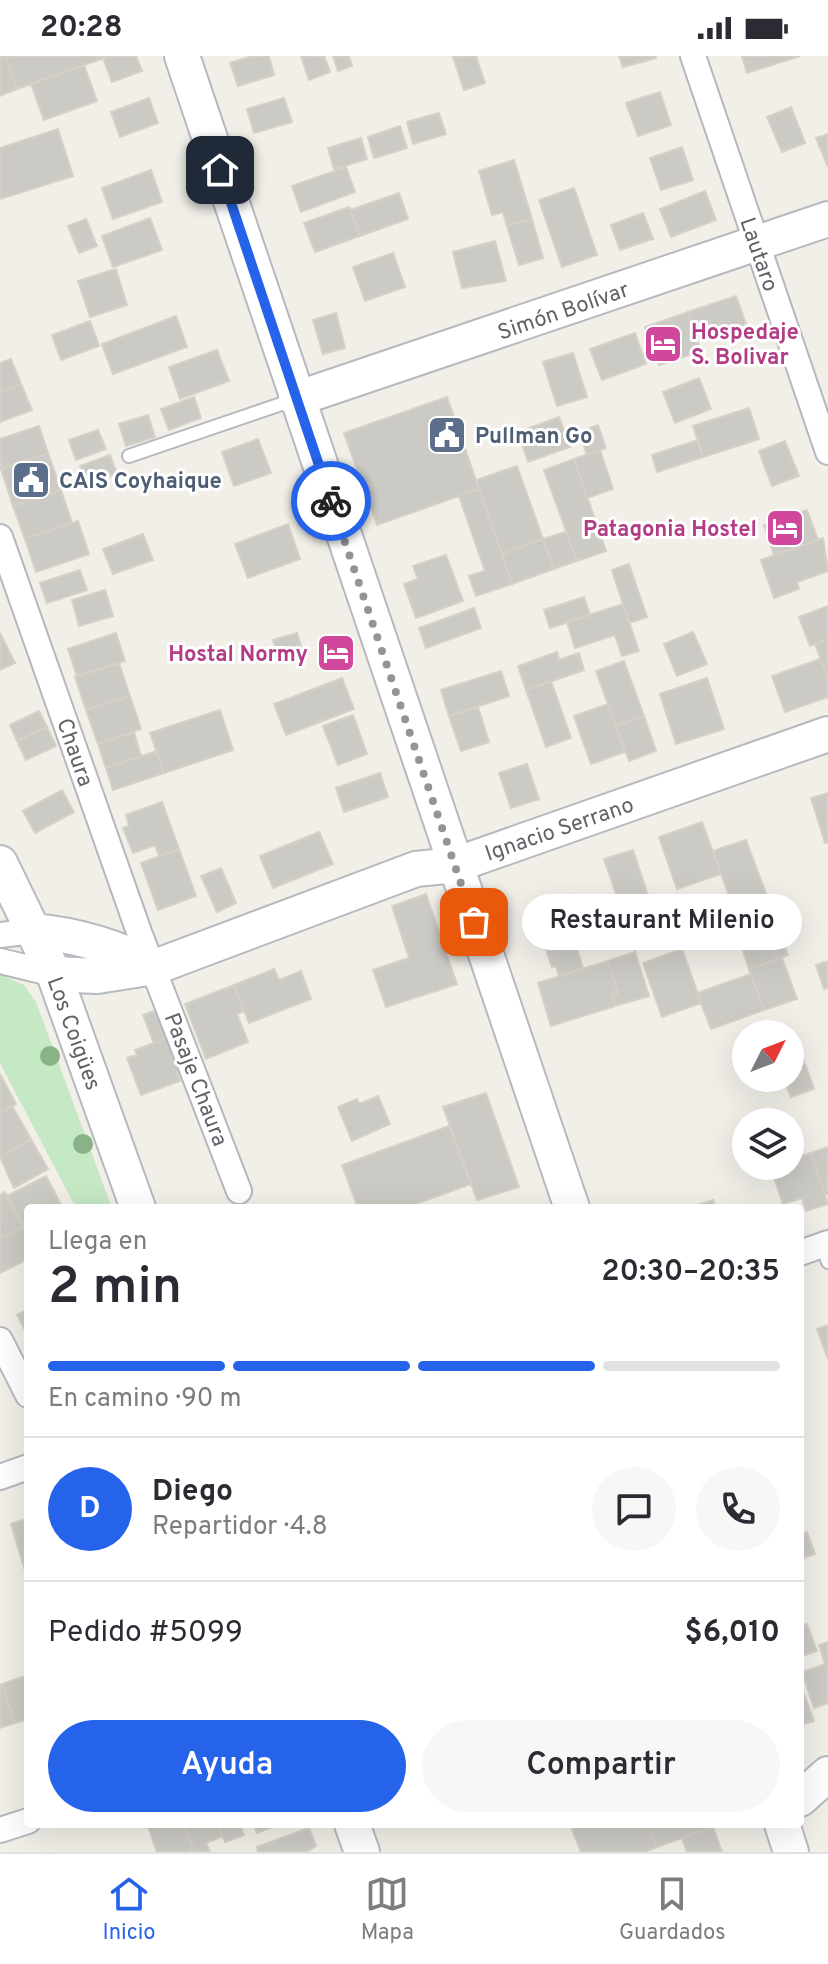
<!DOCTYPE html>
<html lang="es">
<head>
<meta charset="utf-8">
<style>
	:root { --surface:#fff; --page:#f7f7f7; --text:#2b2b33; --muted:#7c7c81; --line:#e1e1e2; --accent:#2563eb }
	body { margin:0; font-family:Overpass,sans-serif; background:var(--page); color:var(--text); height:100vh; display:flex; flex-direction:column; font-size:30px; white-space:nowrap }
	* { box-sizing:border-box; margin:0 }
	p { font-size:26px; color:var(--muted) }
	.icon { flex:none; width:44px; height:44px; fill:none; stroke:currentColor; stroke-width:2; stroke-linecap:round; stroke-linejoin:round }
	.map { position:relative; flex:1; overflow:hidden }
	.drawer { position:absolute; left:24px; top:1148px; width:780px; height:624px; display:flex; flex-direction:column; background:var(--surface); border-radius:8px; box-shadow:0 8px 32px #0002 }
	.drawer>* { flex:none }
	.needle { width:52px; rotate:48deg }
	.tools { position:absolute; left:732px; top:964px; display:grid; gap:16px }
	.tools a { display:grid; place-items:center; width:72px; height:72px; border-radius:50%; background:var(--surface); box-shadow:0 8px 32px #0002; font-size:40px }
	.pin { position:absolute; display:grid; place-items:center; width:68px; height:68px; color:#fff; margin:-34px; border-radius:16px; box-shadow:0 4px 12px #0006 }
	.courier { position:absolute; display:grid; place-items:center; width:80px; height:80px; margin:-40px; border:6px solid #2563eb; border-radius:50%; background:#fff; color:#222; box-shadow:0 2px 10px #0007 }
	.bubble { position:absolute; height:56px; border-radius:28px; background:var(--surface); box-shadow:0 8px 32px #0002; font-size:26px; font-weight:600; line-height:56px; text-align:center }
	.head em { font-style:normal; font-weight:600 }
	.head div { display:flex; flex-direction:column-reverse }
	.head { display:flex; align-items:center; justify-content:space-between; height:136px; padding:0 24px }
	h1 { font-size:52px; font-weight:600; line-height:60px }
	.bar { display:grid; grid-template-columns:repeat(4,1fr); gap:12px 8px; align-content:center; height:96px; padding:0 24px }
	.bar i { height:10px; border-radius:6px; background:var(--line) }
	.bar .current { background:var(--accent) }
	.bar p { grid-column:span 4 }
	.line { display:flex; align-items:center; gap:20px; padding:0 24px; border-top:2px solid var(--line) }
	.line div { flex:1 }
	.round { display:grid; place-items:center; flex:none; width:84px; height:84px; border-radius:42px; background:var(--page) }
	.action { display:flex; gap:16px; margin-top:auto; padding:16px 24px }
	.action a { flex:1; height:92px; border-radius:48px; background:var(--accent); color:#fff; font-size:32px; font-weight:600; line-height:92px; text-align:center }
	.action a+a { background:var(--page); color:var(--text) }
	.status { display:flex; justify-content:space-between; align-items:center; height:56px; padding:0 40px; background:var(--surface); direction:ltr }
	.status svg { height:22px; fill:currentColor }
	.menu { display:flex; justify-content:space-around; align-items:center; height:112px; border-top:2px solid var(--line); background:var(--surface); font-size:22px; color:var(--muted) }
	.menu a { display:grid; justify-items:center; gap:4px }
	.menu .current { color:var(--accent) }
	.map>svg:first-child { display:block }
</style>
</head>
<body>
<div class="status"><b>20:28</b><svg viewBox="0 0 49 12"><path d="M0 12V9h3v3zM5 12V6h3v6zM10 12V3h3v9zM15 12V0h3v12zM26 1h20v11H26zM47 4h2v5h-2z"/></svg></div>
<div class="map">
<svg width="828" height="1796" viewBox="0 0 828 1796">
	<rect width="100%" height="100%" fill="#f1efe8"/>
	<!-- green -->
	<path fill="#c5e8c5" d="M0,919l24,10 12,17 76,206h-36l-76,-145z"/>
	<!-- building -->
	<path fill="#cccac5" stroke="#d6d1c6" stroke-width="2" d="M0,0h5l12,33 -17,7z
		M5,0h105l-93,33z
		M110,0h26l6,15 -30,11 -9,-24z
		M252,0h17l5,19 -36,11 -8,-23z
		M301,0h23l6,16 -21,8z
		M333,0h16l3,10 -14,5z
		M476,0l9,27 -21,7 -11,-33z
		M619,0h36l1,2 -33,9z
		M742,0h58l-53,17z
		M84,9l13,36 -53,19 -13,-36z
		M660,36l11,33 -33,11 -12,-33z
		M149,42l9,25 -38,14 -9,-25z
		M284,42l8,24 -38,11 -7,-24z
		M791,51l14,36 -23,9 -15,-35z
		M439,57l7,21 -33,10 -6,-22z
		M400,70l7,22 -33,10 -6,-21z
		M58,73l15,47 -73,23v-51z
		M828,78v33l-12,-29z
		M361,82l6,21 -33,10 -6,-21z
		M682,91l11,33 -32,10 -11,-32z
		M514,104l18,59 -25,7 -4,-14 -11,3 -13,-44z
		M346,111l9,25 -54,20 -9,-26z
		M151,114l11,32 -49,17 -11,-31z
		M574,132l23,67 -35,12 -23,-67z
		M705,135l11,29 -45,17 -11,-28z
		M399,137l9,26 -48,17 -10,-26z
		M349,151l11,29 -45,16 -11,-29z
		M643,157l10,26 -33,11 -9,-25z
		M150,162l12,32 -49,17 -11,-31z
		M86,163l11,27 -18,7 -11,-27z
		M532,163l11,39 -24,7 -12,-39z
		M495,185l11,40 -44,7 -9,-36z
		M393,197l12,34 -40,14 -12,-34z
		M116,213l11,36 -37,12 -12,-36z
		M736,240l10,28 -48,16 -10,-28z
		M688,256l13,39 -42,14 -14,-38z
		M336,257l9,35 -22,6 -10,-34z
		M176,260l11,31 -74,27 -11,-30z
		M90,265l9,25 -38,14 -9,-25z
		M635,277l11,31 -44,16 -12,-31z
		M217,294l12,31 -49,18 -11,-32z
		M573,297l14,44 -30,9 -14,-44z
		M11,303l10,25 -21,8v-29z
		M699,322l12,31 -36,14 -12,-31z
		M21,328l11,26 -32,12v-30z
		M194,341l7,21 -32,12 -8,-21z
		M447,341l32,92 -102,36 -33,-92z
		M749,352l10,31 -56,18 -10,-31z
		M148,359l7,22 -29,9 -7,-22z
		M559,361l11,30 -42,15 -10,-30z
		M598,369l8,23 -19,7 -8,-23z
		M39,370l9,27 -47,16 -1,-30z
		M98,374l8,19 -30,11 -7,-20z
		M258,383l13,34 -37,13 -12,-34z
		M698,384l5,17 -46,15 -5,-17z
		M785,385l14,35 -27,10 -13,-35z
		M600,394l13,39 -26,9 -13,-39z
		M48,397l13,37 -48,16 -12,-37z
		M110,399l7,19 -30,11 -7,-19z
		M574,403l32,92 -29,10 -33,-91z
		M517,410l26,73 -41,15 -26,-74z
		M479,433l33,95 -36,12 -7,-20 16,-5 -26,-75z
		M61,434l11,33 -47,16 -12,-33z
		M807,454l11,30 -44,15 -10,-30z
		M78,465l11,33 -53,18 -11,-33z
		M288,468l12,35 -52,19 -13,-34z
		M566,476l11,29 -23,8 -11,-30z
		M143,478l10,26 -40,14 -10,-25z
		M823,482l5,33 -31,11 2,7 -25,9 -13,-38z
		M543,483l11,30 -42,15 -10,-30z
		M446,499l17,46 -47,17 -12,-34 14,-5 -5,-13z
		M629,508l18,53 -18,6 -17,-53z
		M80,514l7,20 -40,13 -7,-20z
		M105,534l8,26 -34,10 -7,-26z
		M584,541l6,18 -40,13 -6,-18z
		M623,548l16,47 -17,5 -7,-21 -40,13 -8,-26z
		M828,550v33l-18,7 -11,-29z
		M474,552l7,20 -55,20 -7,-20z
		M693,576l14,32 -30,12 -13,-32z
		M0,577l15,30 -15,7z
		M116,577l9,28 -48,15 -9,-27z
		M297,577l6,19 -24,7 -6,-19z
		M828,583v39l-13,-34z
		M557,596l2,8 20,-7 5,17 -58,20 -8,-24z
		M820,603l8,19v19l-43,15 -13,-36z
		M624,605l20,55 -28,10 -20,-55z
		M119,607l11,33 -44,14 -11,-33z
		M501,615l8,25 -60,20 -8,-26z
		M342,622l12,31 -68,26 -12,-31z
		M707,622l17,51 -48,15 -16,-50z
		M551,625l20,57 -25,9 -20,-57z
		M130,640l11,33 -43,15 -12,-34z
		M608,648l17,48 -34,12 -17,-48z
		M478,651l11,35 -28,9 -12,-35z
		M220,654l13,40 -69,23 -14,-40z
		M39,655l8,16 -30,14 -7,-16z
		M353,659l14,39 -29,11 -15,-39z
		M644,660l12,35 -27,10 -13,-35z
		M47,671l9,19 -30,14 -9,-19z
		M134,676l7,24 -35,12 -8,-24z
		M157,695l7,22 -51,17 -7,-22z
		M527,708l12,35 -28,9 -12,-35z
		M380,717l8,24 -44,15 -8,-24z
		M62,734l12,22 -39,21 -12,-22z
		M828,737v49l-3,1 -14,-45z
		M162,746l17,47 -20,7 -4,-11 -22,8 -10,-25 6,-2 -3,-11z
		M702,766l19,52 -44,15 -18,-52z
		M319,776l14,32 -60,24 -13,-32z
		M746,784l21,56 -34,11 -20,-56z
		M179,793l17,47 -38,14 -17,-47z
		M633,794l18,55 -28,9 -19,-55z
		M221,812l15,35 -19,9 -16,-36z
		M426,838l31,90 -71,23 -13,-37 36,-12 -17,-52z
		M767,840l11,32 -38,14 -12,-33z
		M651,849l12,36 -28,9 -12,-36z
		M778,872l10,27 -39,14 -9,-27z
		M571,873l12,39 -24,8 -3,-10 -4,1 -10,-29z
		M682,893l19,54 -39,14 -19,-54z
		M635,896l14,44 -34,10 -3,-11 6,-2 -10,-32z
		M782,902l15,41 -33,11 -15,-41z
		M608,905l10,32 -6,2 3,11 -64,20 -13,-43z
		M828,905v27l-4,1 -8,-24z
		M274,913l5,11 22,-9 10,28 -62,24 -15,-38z
		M751,918l13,36 -53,19 -14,-36z
		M234,929l10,26 -7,3 11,28 -42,17 -21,-55z
		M165,951l10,28 -21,8 -11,-28z
		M175,979l13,33 -11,4 3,9 -39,14 -14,-37 10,-3 -2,-5z
		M801,997l13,36 -23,8 -8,-19h7v-21z
		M0,1018l16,30 -16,9z
		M486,1037l33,94 -42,13 -34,-93z
		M378,1040l12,28 -38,17 -14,-34 19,-8 2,5z
		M12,1050l19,33 -31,18v-44z
		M449,1070l22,58 -66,24h-47l-16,-43z
		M31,1083l17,30 -34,19 -14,-31z
		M828,1091v47l-3,1 -14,-42z
		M811,1097l17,51 -22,7 -4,-13 -19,6 -13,-38h20v-7z
		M46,1120l16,30 -34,2v16l-5,3 -16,-31z
		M5,1136l18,35 -23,12v-44z
		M713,1144l2,8h-24v-1z
		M23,1171l5,10v22l-28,14v-34z
		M28,1253v27l-11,-21z
		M828,1269v34l-11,-30z
		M28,1462v55l-2,1 -15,-50z
		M807,1476l8,22 -15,5v-24z
		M807,1568l10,27 -17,6v-31z
		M828,1586v61l-14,5 -12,-36 23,-8 -6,-19z
		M28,1619v44l-13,4 -13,-39z
		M2,1628l13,39 -15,5v-43z
		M802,1632l12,33 -14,4v-36z
		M152,1768h32l9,24 -4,4h-32l-9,-26z
		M184,1768h34l5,12 -17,7 4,9h-21l4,-4z
		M218,1768h30l-7,3 3,8 -19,7z
		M254,1768h16l2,3 -15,6z
		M587,1768h61l9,23 -13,5h-63l-9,-23z
		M648,1768h72l-63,23z
		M713,1771l9,25h-35l-5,-14z
		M309,1772l7,18 -10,6h-48l-1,-5z"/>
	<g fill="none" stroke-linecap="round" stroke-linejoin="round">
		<defs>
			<path id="lane" d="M129,400l164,-56
				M822,1189l6,17"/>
			<path id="street" d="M693,0l135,396
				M0,481l139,395 100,259
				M0,879l33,-4
				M0,905l54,13
				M800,1197l28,-10
				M0,1284l28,55
				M0,1421l28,-10
				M0,1774l28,-9"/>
			<path id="secondary" d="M182,0l390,1152
				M296,343l532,-180
				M0,807l54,111 84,234
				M33,875c44,4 82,15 122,36
				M54,918l43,2 58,-9 261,-98 39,-4 373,-131
				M800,1743l28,-25
				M352,1768l10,28
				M782,1768l9,28"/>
		</defs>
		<!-- lane casing -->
		<use href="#lane" stroke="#b5b8bc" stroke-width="16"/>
		<!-- street casing -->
		<use href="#street" stroke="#b5b8bc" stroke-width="28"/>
		<!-- secondary casing -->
		<use href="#secondary" stroke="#b6babf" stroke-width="38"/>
		<!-- lane -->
		<use href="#lane" stroke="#fff" stroke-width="12"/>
		<!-- street -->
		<use href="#street" stroke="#fff" stroke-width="24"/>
		<!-- secondary -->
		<use href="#secondary" stroke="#fff" stroke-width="34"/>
	</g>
	<!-- trees -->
	<g fill="#89b387">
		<circle cx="50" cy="1000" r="10"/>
		<circle cx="83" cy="1088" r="10"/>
	</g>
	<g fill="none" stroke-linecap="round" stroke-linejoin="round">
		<!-- done -->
		<path stroke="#929495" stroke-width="8" stroke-dasharray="0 14.4" d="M331,445l143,421"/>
		<!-- route -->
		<path stroke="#2563eb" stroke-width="10" d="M220,114l111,331"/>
	</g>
	<!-- icons -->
	<defs>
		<symbol id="hotel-square" viewBox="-11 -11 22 22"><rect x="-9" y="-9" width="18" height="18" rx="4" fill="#d1479c" stroke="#fff"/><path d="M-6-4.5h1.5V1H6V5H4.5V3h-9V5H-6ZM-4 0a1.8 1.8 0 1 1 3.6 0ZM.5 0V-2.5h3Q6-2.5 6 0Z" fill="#fff"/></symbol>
		<symbol id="civic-square" viewBox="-11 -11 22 22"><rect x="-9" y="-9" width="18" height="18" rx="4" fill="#5c6f8a" stroke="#fff"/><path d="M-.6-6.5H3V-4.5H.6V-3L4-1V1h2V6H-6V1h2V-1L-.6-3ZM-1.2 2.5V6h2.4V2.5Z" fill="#fff"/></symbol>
	</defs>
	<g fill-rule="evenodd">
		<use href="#hotel-square" x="641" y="266" width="44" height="44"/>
		<use href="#civic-square" x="425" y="357" width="44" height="44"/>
		<use href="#civic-square" x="9" y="402" width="44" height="44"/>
		<use href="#hotel-square" x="763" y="450" width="44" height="44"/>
		<use href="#hotel-square" x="314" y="575" width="44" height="44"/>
	</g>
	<g text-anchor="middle" stroke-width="6" stroke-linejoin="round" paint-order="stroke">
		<!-- street labels -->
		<g font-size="22" fill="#5f6368" stroke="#fff">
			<text transform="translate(760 198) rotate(71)" y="8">Lautaro</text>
			<text transform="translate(563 254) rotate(-19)" y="8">Simón Bolívar</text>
			<text transform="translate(76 696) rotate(71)" y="8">Chaura</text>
			<text transform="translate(559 772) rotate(-19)" y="8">Ignacio Serrano</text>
			<text transform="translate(75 977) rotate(70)" y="8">Los Coigües</text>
			<text transform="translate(197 1023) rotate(69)" y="8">Pasaje Chaura</text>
		</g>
		<!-- hotel labels -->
		<g font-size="22" font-weight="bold" fill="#b23c85" stroke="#fff" text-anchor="end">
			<text x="691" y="283" text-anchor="start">Hospedaje<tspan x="691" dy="25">S. Bolivar</tspan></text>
			<text x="757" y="480">Patagonia Hostel</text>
			<text x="308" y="605">Hostal Normy</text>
		</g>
		<!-- service labels -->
		<g font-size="22" font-weight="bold" fill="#4e5e75" stroke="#fff" text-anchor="start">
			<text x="475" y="387">Pullman Go</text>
			<text x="59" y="432">CAIS Coyhaique</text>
		</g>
	</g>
</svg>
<div class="tools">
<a><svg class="needle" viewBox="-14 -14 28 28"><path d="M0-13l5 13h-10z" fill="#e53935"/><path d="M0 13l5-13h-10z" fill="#7c7c81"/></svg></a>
<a><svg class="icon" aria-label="layers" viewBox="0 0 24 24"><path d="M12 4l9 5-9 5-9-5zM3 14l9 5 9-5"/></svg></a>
</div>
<div class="pin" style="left:474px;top:866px;background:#ea580c"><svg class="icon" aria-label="bag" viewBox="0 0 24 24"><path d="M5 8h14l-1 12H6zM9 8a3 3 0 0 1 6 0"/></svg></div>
<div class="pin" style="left:220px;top:114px;background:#1f2937"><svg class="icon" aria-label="home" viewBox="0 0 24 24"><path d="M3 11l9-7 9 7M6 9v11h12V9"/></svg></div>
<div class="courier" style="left:331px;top:445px"><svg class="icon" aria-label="bike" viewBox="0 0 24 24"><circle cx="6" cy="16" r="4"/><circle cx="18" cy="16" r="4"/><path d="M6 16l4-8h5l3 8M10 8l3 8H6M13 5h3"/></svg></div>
<div class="bubble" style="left:522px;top:838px;width:280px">Restaurant Milenio</div>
<section class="drawer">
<div class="head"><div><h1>2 min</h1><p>Llega en</p></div><em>20:30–20:35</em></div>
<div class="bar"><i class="current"></i><i class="current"></i><i class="current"></i><i></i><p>En camino · 90 m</p></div>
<div class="line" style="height:144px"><b class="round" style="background:var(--accent);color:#fff">D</b><div><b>Diego</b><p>Repartidor · 4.8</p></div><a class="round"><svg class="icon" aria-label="chat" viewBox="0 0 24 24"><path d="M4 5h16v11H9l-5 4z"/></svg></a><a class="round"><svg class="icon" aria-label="phone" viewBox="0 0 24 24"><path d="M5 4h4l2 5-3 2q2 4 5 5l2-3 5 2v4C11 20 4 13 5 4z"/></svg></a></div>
<div class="line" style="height:104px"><div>Pedido #5099</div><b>$6,010</b></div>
<div class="action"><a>Ayuda</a><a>Compartir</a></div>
</section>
</div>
<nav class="menu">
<a class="current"><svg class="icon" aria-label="home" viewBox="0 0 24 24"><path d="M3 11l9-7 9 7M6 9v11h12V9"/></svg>Inicio</a>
<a><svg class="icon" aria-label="map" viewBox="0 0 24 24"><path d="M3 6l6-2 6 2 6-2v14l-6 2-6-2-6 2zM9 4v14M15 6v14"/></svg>Mapa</a>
<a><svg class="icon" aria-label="saved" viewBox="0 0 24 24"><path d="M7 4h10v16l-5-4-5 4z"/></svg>Guardados</a>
</nav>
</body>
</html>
